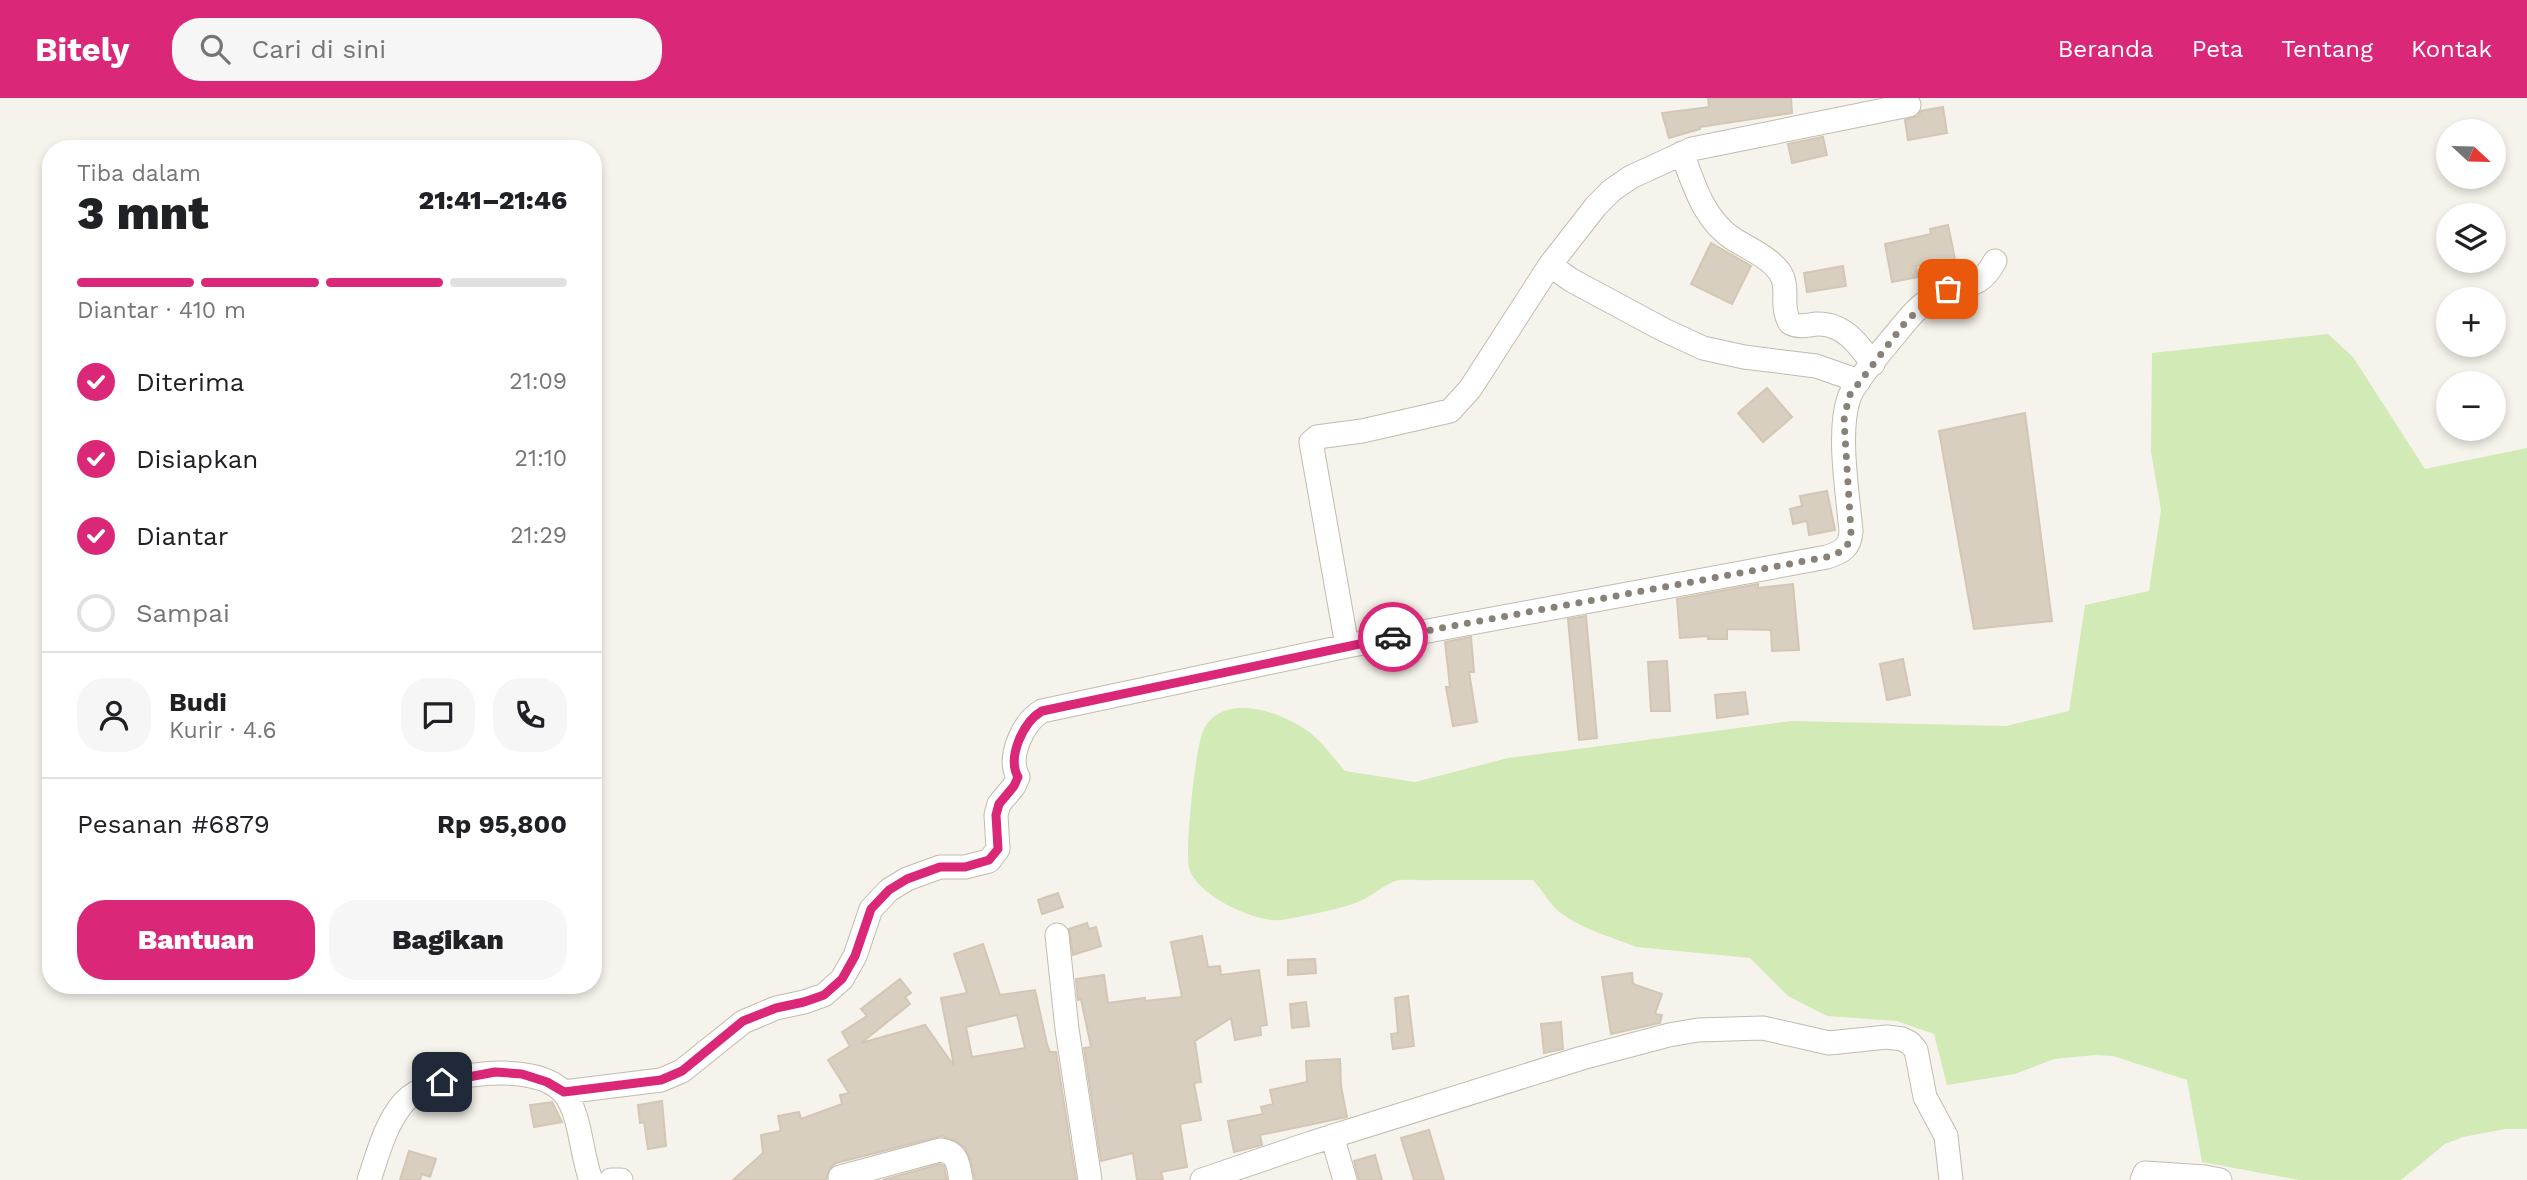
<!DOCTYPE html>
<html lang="id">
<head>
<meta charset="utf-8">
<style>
	:root { --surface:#fff; --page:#f6f6f6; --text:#202124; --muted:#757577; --line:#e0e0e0; --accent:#db2777 }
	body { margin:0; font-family:"Work Sans",sans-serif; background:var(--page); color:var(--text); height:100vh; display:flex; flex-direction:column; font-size:26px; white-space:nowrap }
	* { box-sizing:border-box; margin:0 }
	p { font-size:23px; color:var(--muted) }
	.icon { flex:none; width:38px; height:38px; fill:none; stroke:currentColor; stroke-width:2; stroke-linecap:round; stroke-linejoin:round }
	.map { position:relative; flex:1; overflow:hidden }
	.panel { position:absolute; left:42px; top:42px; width:560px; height:854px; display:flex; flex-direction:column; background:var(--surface); border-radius:28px; box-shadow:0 4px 10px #0003 }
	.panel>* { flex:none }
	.needle { width:46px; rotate:112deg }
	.fabs { position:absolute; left:2436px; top:21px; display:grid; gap:14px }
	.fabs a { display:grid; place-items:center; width:70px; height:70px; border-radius:50%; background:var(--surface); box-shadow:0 4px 10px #0003; font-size:35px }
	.pin { position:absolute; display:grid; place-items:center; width:60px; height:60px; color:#fff; margin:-30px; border-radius:14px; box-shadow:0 4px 10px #0006 }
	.courier { position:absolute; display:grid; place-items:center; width:70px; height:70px; margin:-35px; border:5px solid #db2777; border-radius:50%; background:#fff; color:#222; box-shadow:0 2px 9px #0007 }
	.headline em { font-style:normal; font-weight:800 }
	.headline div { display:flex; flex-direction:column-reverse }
	.headline { display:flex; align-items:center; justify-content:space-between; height:119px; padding:0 35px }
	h1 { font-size:46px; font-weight:800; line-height:52px }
	.bar { display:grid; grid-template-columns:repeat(4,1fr); gap:10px 7px; align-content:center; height:84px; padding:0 35px }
	.bar i { height:9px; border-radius:5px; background:var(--line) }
	.bar .active { background:var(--accent) }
	.bar p { grid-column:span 4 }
	.line { display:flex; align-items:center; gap:18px; padding:0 35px; border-top:2px solid var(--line) }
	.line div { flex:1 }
	.round { display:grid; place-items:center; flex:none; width:74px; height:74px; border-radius:28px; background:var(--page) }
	ol { padding:0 35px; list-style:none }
	li { display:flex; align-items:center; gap:21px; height:77px }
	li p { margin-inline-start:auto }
	li .icon { padding:7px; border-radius:50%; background:var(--accent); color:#fff; stroke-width:4 }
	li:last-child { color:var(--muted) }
	li i { width:38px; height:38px; border:4px solid var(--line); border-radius:50% }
	.button { display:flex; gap:14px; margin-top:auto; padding:14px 35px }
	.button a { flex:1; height:80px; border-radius:28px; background:var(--accent); color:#fff; font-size:28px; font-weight:800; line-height:80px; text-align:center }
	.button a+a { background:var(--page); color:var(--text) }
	header { display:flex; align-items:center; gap:42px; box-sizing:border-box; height:98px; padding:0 35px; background:var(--accent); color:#fff }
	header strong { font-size:33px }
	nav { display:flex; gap:38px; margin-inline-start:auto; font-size:24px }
	.search { width:490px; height:63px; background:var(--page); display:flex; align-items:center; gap:18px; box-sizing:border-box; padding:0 24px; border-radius:28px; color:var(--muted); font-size:26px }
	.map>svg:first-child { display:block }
</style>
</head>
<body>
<header>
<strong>Bitely</strong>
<div class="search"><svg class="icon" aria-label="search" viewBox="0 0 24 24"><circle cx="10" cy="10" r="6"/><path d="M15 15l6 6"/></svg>Cari di sini</div>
<nav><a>Beranda</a><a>Peta</a><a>Tentang</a><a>Kontak</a></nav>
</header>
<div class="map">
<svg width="2527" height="1082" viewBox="0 0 2527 1082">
	<rect width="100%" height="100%" fill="#f6f3ec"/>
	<!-- green -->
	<path fill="#d2eab5" d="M2328,236l25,23 72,112 102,-21v681h-22l-42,8 -18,7 -44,36h-102l-97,-18 -15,-82 -74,-24 -18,-1 -41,4 -39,15 -68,11 -13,-51 -37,-13 -70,-5 -39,-20 -38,-38 -113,-11c-26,-10 -59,-19 -80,-37 -9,-9 -16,-21 -24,-30 -33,0 -67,0 -101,0 -11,1 -26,-2 -37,1 -13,5 -24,16 -37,21 -16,7 -59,15 -77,18 -26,3 -85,-25 -92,-52 -4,-19 6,-118 14,-137 18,-40 79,-20 106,1 14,11 24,25 36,39l70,11 93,-24 284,-37 214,5 63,-15 16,-106 64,-14 12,-81 -10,-58 1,-99z"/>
	<!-- building -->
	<path fill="#d8cfc1" stroke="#d3c7b4" stroke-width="2" fill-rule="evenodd" d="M1708,0h83l1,15 -92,14v2l-31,9 -7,-25 47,-6z
		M1943,9l4,26 -39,7 -3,-20 13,-4 3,-5z
		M1823,39l4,18 -35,8 -4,-19z
		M1948,127l7,34 -39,7 2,11 -26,5 -7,-38 46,-10 -1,-5z
		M1711,145l40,23 -19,38 -41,-20z
		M1843,168l3,20 -39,6 -3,-19z
		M1767,290l25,29 -29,25 -25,-29z
		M2025,315l27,208 -78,8 -35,-198z
		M1827,393l8,39 -26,5 -2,-14 -14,3 -3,-15 12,-3 -2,-10z
		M1758,486v4l35,-4 6,66 -27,1 -1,-21 -44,-1v10h-19v-3l-28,2 -3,-39z
		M1586,518l11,122 -18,2 -11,-121z
		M1471,539l3,35h-5l8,50 -24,4 -7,-39h4l-5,-45z
		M1903,561l7,36 -23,5 -7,-36z
		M1667,563l3,50h-19l-3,-49z
		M1745,594l3,22 -31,4 -2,-23z
		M1058,795l5,14 -21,7 -4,-14z
		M1087,825l2,6 7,-2 5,19 -28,9 -4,-26z
		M1202,838l6,31 12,-1 1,9 38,-5 8,55 -7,1 1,9 -26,5 -4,-22 -36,23 6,41 -7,1 7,37 -21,4 7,43 -26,5 2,8h-26l-4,-27 -32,8 -17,-113 7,-1 -10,-48 -3,1 -2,-21 28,-4 4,28 37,-5v3l37,-4 -11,-55z
		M983,846l17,51 35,-5 12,54 3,8h6l20,128h-101l-4,-19 -6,-13 -9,-7 -14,-5 -106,27 -6,5 -4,12h-93l30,-27 -2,-18 20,-4 -3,-15 21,-4 2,7 41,-15 -2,-9 9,-2 -21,-33 22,-14 -8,-14 25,-16 -6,-7 39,-30 11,14 -6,4 5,7 -49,39 64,-18 29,41 -13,-68 26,-5 -13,-39zM1017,917l8,33 -53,9 -6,-30z
		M1315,861l1,14 -28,2v-15z
		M1632,875l1,11 29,10 -7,20 7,1 -2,8 -49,11 -9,-57z
		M1408,898l6,50 -21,3 -2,-15 7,-1 -3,-35z
		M1306,904l3,24 -17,2 -2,-24z
		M1561,924l2,27 -19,4 -3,-29z
		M1340,961l1,27 6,31 -87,18 2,10 -28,7 -6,-31 35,-7 -2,-7 12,-3 -3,-14 37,-8 -1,-21z
		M662,1003l4,45 -18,3 -4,-27 -4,1 -2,-18z
		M552,1004l10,20 -28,5 -4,-22z
		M1429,1032l15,50h-30l-13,-42z
		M409,1053l27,8 -6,18 -8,-3 -2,6h-20z
		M1375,1057l7,25h-23l-5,-19z
		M940,1066l4,2 3,14h-64z"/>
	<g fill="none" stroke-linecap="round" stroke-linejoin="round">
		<defs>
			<path id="minor" d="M1682,55c12,32 22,68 53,87 15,9 33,17 44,31 12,17 0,33 11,52 10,5 17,2 27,1 27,-1 42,21 56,40
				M1550,167l21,15 93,50 39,18 41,9 72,9 43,15
				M1347,548l-36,-204 6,-5 45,-6 88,-20 20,-22 80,-124 46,-59 16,-16 19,-13 61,-28 217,-44
				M1057,837l10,94 23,151
				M564,994l97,-12 21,-9 61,-49 33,-14 28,-6 20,-7 18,-16 13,-23 16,-47 18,-19 18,-11 33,-12h25l24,-6 9,-12 -2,-34 3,-11 15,-18 4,-9c-11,-20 5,-55 24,-66l305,-65 480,-89c15,-5 23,-9 24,-26 -3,-36 -14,-99 -2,-133 4,-13 30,-44 40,-56 13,-15 27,-36 45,-45 28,-16 44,-4 61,-36
				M1332,1038l13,44
				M840,1079l100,-27c18,2 18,14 21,30
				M369,1082c9,-26 16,-56 35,-78 27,-29 132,-43 160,-9 17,21 17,62 27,87
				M611,1082h10
				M1202,1082l109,-37 271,-85 87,-23 29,-5 65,-2 66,15 58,-6 15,2 8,4 6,7 9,47 21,39 5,44
				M2142,1082l3,-7 60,4 15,3"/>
		</defs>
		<!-- minor casing -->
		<use href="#minor" stroke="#c2bbae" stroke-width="25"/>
		<!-- minor -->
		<use href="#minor" stroke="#fff" stroke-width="23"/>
	</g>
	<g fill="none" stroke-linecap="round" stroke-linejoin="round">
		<!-- done -->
		<path stroke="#878178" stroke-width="7" stroke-dasharray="0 12.6" d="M1393,539l434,-80c15,-5 23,-9 24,-26l-7,-111 5,-24 55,-72 26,-26 18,-9"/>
		<!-- route -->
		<path stroke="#db2777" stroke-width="9" d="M442,984l53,-10 27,2 25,8 17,10 97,-12 21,-9 61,-50 33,-13 28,-6 20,-7 18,-16 13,-23 16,-47 18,-19 18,-11 33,-12h25l24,-7 9,-11 -2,-34 3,-11 15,-18 4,-9c-11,-20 5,-55 24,-66l351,-74"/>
	</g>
</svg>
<div class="fabs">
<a><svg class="needle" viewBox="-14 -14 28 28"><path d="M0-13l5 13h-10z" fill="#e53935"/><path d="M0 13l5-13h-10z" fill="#757577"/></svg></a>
<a><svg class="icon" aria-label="layers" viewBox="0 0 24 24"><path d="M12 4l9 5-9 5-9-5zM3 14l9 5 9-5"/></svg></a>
<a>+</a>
<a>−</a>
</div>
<div class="pin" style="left:1948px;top:191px;background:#ea580c"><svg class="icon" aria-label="bag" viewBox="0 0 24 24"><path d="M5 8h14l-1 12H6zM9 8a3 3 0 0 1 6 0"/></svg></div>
<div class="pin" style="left:442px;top:984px;background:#1f2937"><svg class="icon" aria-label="home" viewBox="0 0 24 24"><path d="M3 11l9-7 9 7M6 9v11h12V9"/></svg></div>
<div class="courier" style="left:1393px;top:539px"><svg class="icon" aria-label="car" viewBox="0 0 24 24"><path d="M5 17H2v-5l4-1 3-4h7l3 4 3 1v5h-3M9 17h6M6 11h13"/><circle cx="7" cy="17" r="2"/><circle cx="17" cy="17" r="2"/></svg></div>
<section class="panel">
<div class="headline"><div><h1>3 mnt</h1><p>Tiba dalam</p></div><em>21:41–21:46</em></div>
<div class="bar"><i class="active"></i><i class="active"></i><i class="active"></i><i></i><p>Diantar · 410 m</p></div>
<ol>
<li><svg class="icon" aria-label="check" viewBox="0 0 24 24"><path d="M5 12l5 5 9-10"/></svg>Diterima<p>21:09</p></li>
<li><svg class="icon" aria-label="check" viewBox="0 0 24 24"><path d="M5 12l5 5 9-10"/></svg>Disiapkan<p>21:10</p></li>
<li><svg class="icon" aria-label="check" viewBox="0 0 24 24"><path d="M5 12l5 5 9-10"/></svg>Diantar<p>21:29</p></li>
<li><i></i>Sampai</li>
</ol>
<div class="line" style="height:126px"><a class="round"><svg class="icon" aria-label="person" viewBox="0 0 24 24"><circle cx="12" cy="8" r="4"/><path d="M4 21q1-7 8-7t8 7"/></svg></a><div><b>Budi</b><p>Kurir · 4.6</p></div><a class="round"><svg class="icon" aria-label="chat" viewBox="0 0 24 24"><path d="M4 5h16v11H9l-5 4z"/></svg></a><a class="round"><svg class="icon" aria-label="phone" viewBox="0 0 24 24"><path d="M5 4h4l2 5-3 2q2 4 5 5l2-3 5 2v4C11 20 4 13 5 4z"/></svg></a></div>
<div class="line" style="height:91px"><div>Pesanan #6879</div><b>Rp 95,800</b></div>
<div class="button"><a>Bantuan</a><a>Bagikan</a></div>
</section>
</div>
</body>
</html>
